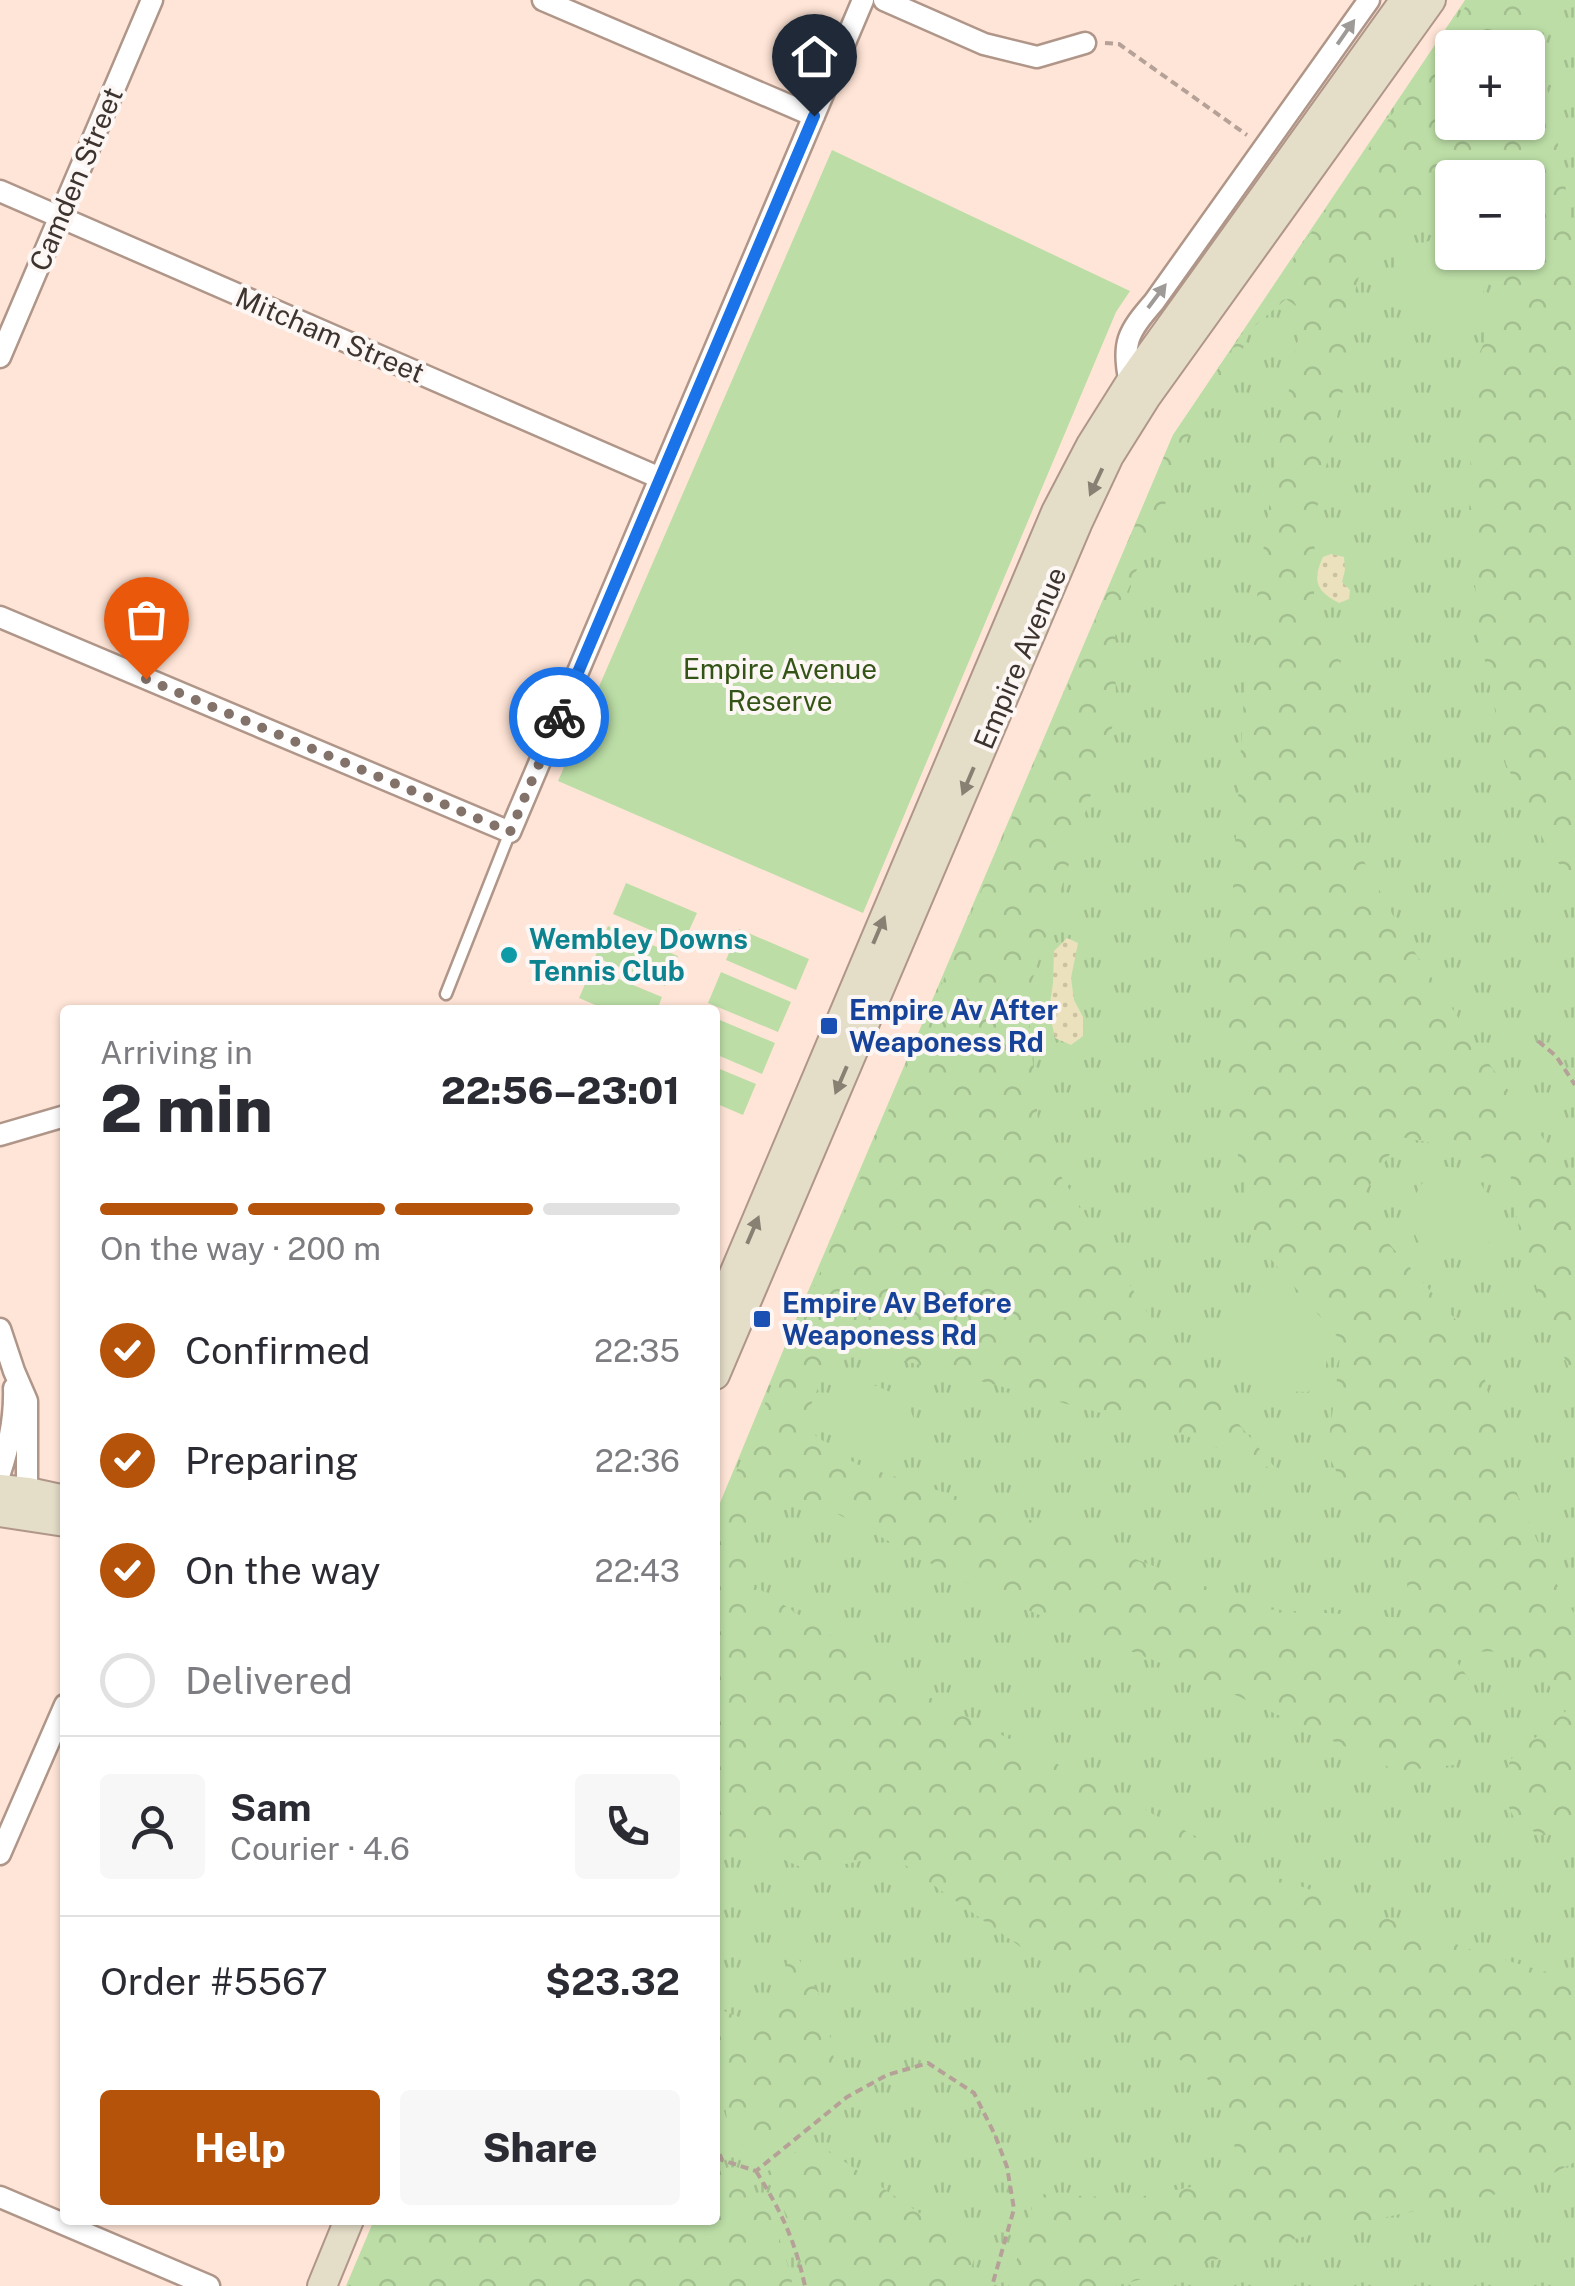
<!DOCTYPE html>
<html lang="en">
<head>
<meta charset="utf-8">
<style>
	:root { --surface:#fff; --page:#f7f7f7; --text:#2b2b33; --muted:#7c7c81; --line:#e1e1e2; --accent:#b45309 }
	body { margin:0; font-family:"Public Sans",sans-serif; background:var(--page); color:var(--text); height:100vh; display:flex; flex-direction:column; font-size:38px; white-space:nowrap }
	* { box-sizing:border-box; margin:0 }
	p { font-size:32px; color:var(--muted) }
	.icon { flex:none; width:55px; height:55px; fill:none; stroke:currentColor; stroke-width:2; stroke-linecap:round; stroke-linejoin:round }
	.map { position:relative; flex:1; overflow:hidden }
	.panel { position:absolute; left:60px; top:1005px; width:660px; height:1220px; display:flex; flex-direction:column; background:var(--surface); border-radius:10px; box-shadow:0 2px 8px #0004 }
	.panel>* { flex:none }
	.tools { position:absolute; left:1435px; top:30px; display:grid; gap:20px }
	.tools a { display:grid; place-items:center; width:110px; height:110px; border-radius:10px; background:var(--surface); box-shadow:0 2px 8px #0004; font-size:50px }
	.pin { position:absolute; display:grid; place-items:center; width:85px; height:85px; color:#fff; margin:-102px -42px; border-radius:50% 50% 50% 0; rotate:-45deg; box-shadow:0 0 10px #0007 }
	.pin .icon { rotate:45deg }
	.courier { position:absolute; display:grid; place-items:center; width:100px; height:100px; margin:-50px; border:8px solid #1a73e8; border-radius:50%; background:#fff; color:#222; box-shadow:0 2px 12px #0007 }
	.overview em { font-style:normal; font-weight:800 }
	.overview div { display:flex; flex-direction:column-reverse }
	.overview { display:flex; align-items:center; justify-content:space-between; height:170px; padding:0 40px }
	h1 { font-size:65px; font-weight:800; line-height:75px }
	.bar { display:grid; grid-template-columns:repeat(4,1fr); gap:15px 10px; align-content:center; height:120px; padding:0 40px }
	.bar i { height:12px; border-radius:8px; background:var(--line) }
	.bar .current { background:var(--accent) }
	.bar p { grid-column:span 4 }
	.line { display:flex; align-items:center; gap:25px; padding:0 40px; border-top:2px solid var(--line) }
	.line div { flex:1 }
	.round { display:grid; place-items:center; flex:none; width:105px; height:105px; border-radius:10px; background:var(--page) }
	ol { padding:0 40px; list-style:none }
	li { display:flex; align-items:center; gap:30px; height:110px }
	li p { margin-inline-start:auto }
	li .icon { padding:10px; border-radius:50%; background:var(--accent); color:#fff; stroke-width:4 }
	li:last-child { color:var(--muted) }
	li i { width:55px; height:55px; border:5px solid var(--line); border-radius:50% }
	.primary-button { display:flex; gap:20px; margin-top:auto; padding:20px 40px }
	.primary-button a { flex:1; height:115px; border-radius:10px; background:var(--accent); color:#fff; font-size:40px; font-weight:800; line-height:115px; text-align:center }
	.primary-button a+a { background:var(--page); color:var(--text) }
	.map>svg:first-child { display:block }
</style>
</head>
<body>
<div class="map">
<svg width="1575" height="2286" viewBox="0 0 1575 2286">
	<defs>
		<pattern id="grass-tufts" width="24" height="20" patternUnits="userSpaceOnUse" patternTransform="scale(2.5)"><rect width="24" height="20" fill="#bcdea6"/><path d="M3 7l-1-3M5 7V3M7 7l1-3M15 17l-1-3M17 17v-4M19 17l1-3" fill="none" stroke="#a3bf8f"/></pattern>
		<pattern id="forest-crowns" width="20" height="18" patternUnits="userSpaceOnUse" patternTransform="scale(2.5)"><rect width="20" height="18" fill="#bcdea6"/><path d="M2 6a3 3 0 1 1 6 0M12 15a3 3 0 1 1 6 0" fill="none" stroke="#a3bf8f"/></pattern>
		<pattern id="sand-dots" width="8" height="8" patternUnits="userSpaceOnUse" patternTransform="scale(2.5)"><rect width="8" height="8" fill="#ebe1bc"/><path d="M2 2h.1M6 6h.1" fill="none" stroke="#cbc2a2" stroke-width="1.8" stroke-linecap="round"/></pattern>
	</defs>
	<rect width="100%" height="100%" fill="#ffe5d7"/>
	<!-- grass -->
	<path fill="url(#grass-tufts)" fill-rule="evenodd" d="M1465,0h110v2286h-1229l28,-66h341v-705l77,-186 381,-894zM1452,48h76v74h-76zM1452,178h76v74h-76z"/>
	<!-- forest -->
	<path fill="url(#forest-crowns)" fill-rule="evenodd" d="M1470,0h69l-11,20 22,79 25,142v638l-23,-22 -46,-93 -26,-127 -11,-117 4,-153 33,-72 -23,-42 45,-1v-74h-76v3l-3,-6 -87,89 -9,36 -6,72 -32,145 -1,82 32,79 5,159 53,99 83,125 88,121v201l-35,-84 -21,-70 -9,-56 -43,-23 -66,-13 -45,69 121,138 26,116 49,116 23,39v219l-34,1 -25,-13 -13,-27 7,-35 56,-49 -40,-60 -76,1 19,27 11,48 -26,38 -57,6 -189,-89 -216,-86 -160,-85 -58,-13 -23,14 -4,69 161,105 360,188 209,78 98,28v182l-50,26 -172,36 -238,62h-106l27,-92 97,4 106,-20 -12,-85 -336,-238 -81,16 -95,-41v-308l458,-1087zM1452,48h76v74h-76zM1286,299l17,12 -31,174 -28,210 -22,386 35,162 85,99 -15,110 38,79 43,32 -2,55 -142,-9 -206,-80 -202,-65 -54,-38 35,-83 347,92 94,36 -126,-151 -112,-177 -13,-146 89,-282 -1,-95 64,-148 11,-43 10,-15 22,-10 28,-74z
		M793,1949l31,54 14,79 -18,21 -61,49 -29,-12 -12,-82 -3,-2v-49l45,19z
		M813,2140l163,112 -10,34h-156l-10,-45 -35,-68z
		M715,2168l34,16 25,37 18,58 -1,7h-439l27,-66h336z"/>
	<!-- sand -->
	<path fill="url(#sand-dots)" d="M1331,554l13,3 1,13 -3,12 8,8 -1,9 -10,4c-23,-12 -27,-22 -16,-46z
		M1067,938l11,5 -7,35 3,22 9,17v19l-12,9 -16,-7 -6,-28 4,-27 1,-32z"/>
	<!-- park -->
	<path fill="#bcdea6" d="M832,150l298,141 -14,21 -253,601 -305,-132z
		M1433,239l19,4v9l13,1 7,6 15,24 -13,31 -42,16 -21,-12 -18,-29 4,-29 20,-14z
		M626,883l71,30 -14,31 -70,-30z
		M608,926l70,30 -13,30 -70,-29z
		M739,929l70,30 -13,31 -70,-30z
		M592,968l70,29 -5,13h-50l-28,-12z
		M721,972l70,30 -13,30 -70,-29z
		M715,1018l60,25 -13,31 -47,-20z
		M715,1067l41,17 -13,31 -28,-12z
		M1439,1166c27,3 37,3 48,30 5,10 10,17 9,29 -3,39 -81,52 -84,-6 -2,-23 11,-40 27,-53z
		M1260,1293l21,5 47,52 -3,22 -17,20 -29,-1 -36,-34 -18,-36c7,-16 20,-21 35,-28z
		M850,1379c23,3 70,20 63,49 -3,12 -10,18 -21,22l-31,-12 -13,2c-28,-21 -32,-43 2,-61z"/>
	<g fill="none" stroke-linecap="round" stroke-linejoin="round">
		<defs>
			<path id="lane" d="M446,994l64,-162"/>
			<path id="street" d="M543,0l271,116
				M884,0l100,44 53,13 48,-14
				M0,191l660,287
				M0,357l152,-357
				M1130,383c-9,-40 -2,-51 24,-81l215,-302
				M0,617l510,215 353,-832
				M0,1135l65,-19
				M0,1329l14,42 13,30v101
				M0,1473c9,-27 15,-55 14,-85
				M0,1854l65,-149
				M0,2197l209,89"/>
			<path id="secondary" d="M715,1319l341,-807 35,-67 39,-62 275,-383
				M715,1375l363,-853 31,-66 37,-59 285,-397
				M0,1489l28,3 37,8
				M0,1512l65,10
				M322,2286l27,-66"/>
		</defs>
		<!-- lane casing -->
		<use href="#lane" stroke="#af9689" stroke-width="15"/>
		<!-- street casing -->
		<use href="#street" stroke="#af9689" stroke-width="25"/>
		<!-- secondary casing -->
		<use href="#secondary" stroke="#af9689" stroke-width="32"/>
		<!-- path -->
		<path stroke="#b5a197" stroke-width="4" stroke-dasharray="8 5" stroke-linecap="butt" d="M1105,43l14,1 128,91
			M1538,1041l18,15 19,29
			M715,2142l7,18 34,11 91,-74 40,-22 41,-12 46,30 21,42 12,32 7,42 -22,77
			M756,2171c26,42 38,67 49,115"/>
		<!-- lane -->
		<use href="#lane" stroke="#fff" stroke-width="10"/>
		<!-- street -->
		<use href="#street" stroke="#fff" stroke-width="20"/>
		<!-- secondary -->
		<use href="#secondary" stroke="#e4ddc8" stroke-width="28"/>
	</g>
	<!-- one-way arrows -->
	<defs><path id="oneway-solid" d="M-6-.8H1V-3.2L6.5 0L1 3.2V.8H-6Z" transform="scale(2.5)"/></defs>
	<g fill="#9e9a97">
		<use href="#oneway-solid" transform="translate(1346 32) rotate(-55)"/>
		<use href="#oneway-solid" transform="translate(1157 296) rotate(-53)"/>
	</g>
	<g fill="#898074">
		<use href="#oneway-solid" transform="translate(1096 482) rotate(115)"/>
		<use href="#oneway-solid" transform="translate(968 781) rotate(113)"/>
		<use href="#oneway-solid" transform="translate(879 930) rotate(-67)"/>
		<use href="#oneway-solid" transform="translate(841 1080) rotate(113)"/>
		<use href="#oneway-solid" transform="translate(753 1230) rotate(-67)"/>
	</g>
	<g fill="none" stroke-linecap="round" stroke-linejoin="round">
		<!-- done -->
		<path stroke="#82726a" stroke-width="10" stroke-dasharray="0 18" d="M146,679l364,153 49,-115"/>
		<!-- route -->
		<path stroke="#1a73e8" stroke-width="12" d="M559,717l255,-601"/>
	</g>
	<!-- markers -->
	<circle fill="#0f9aa8" stroke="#fcf7f4" stroke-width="4" cx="509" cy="955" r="10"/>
	<g fill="#1a4fb4" stroke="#fcf7f4" stroke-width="4">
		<rect x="819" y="1016" width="20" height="20" rx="5"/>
		<rect x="752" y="1309" width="20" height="20" rx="5"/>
	</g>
	<g text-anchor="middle" stroke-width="8" stroke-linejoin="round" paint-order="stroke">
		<!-- street labels -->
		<g font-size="28" fill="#3e342f" stroke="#fcf7f4">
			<text transform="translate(76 179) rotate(-67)" y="10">Camden Street</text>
			<text transform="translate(330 335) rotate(23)" y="10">Mitcham Street</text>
			<text transform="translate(1020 658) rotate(-67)" y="10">Empire Avenue</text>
		</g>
		<!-- park labels -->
		<g font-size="28" fill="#335416" stroke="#fcf7f4">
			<text x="780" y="679">Empire Avenue<tspan x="780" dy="32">Reserve</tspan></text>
		</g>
		<!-- culture labels -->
		<g font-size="28" font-weight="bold" fill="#0d838f" stroke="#fcf7f4" text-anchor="start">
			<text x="529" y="949">Wembley Downs<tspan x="529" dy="32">Tennis Club</tspan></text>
		</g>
		<!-- transit labels -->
		<g font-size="28" font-weight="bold" fill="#164399" stroke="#fcf7f4" text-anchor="start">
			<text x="849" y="1020">Empire Av After<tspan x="849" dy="32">Weaponess Rd</tspan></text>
			<text x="782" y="1313">Empire Av Before<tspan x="782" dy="32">Weaponess Rd</tspan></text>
		</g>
	</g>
</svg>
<div class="tools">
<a>+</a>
<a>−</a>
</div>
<div class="pin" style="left:146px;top:679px;background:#ea580c"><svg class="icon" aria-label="bag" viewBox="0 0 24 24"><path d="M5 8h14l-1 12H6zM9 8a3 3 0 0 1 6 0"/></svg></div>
<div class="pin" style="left:814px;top:116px;background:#1f2937"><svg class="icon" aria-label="home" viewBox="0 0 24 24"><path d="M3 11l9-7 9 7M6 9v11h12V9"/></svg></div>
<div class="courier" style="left:559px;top:717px"><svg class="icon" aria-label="bike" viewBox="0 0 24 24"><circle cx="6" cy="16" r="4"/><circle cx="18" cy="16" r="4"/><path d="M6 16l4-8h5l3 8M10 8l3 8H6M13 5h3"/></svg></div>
<section class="panel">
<div class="overview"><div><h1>2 min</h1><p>Arriving in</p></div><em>22:56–23:01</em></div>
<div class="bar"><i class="current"></i><i class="current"></i><i class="current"></i><i></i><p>On the way · 200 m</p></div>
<ol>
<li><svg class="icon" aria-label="check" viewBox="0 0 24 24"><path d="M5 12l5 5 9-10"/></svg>Confirmed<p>22:35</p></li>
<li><svg class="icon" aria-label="check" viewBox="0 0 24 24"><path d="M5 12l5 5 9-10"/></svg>Preparing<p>22:36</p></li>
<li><svg class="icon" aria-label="check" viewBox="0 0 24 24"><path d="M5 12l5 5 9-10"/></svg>On the way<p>22:43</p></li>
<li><i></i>Delivered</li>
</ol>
<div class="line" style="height:180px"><a class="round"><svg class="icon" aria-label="person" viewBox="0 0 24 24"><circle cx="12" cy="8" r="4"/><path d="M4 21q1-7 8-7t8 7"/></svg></a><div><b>Sam</b><p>Courier · 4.6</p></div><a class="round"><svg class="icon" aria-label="phone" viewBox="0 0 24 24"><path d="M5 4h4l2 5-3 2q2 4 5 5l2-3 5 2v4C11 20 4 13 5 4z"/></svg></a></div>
<div class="line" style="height:130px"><div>Order #5567</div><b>$23.32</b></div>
<div class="primary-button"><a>Help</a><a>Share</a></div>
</section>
</div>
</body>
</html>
